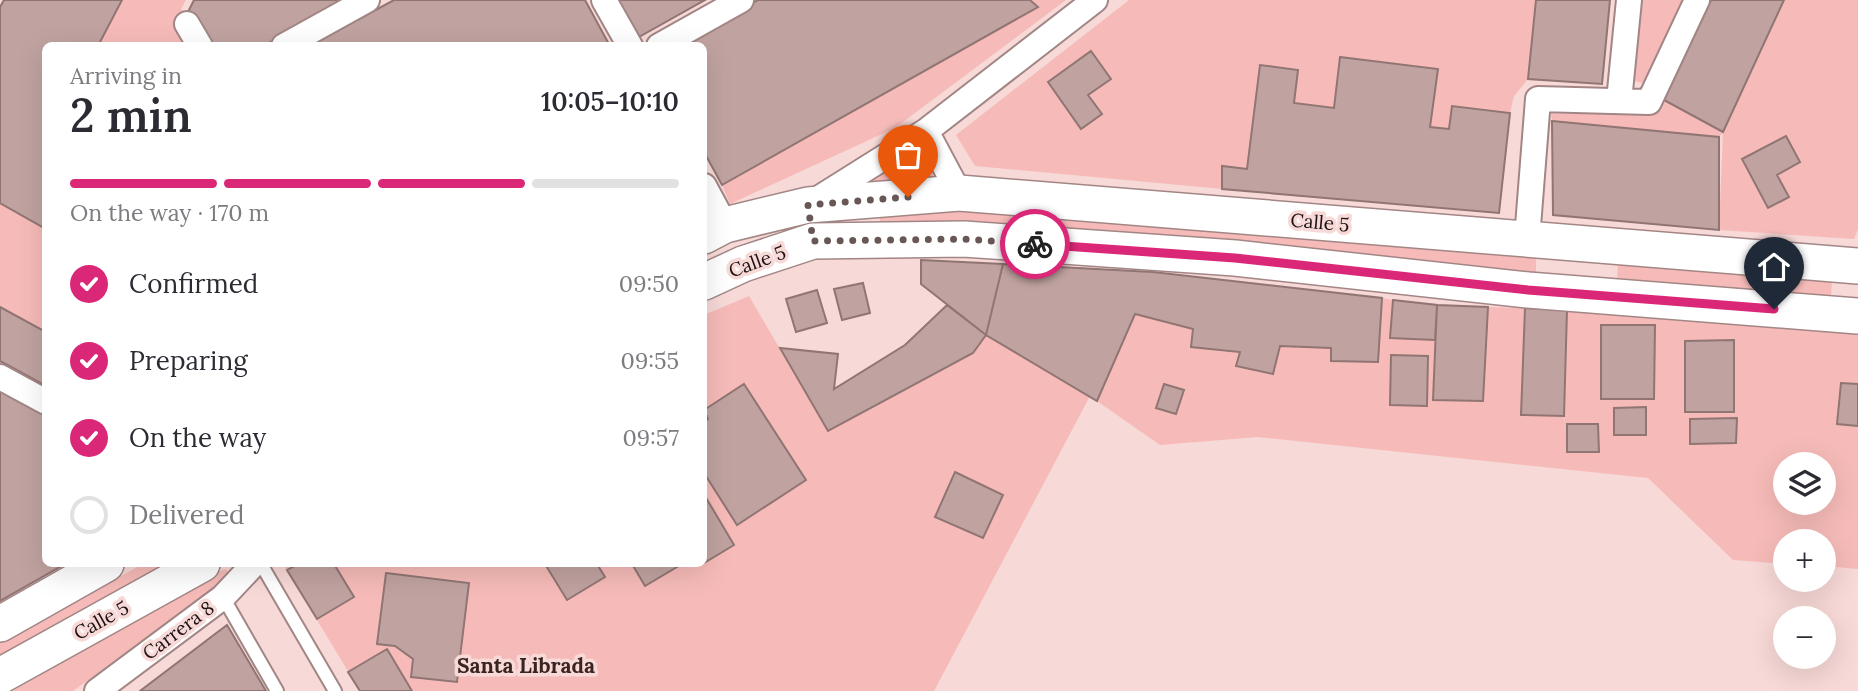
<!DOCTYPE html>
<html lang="en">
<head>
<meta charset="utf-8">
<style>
	:root { --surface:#fff; --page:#f2f2f3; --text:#2b2b33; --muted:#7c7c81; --line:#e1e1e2; --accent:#db2777 }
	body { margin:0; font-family:Lora,serif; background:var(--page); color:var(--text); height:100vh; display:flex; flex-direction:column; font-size:26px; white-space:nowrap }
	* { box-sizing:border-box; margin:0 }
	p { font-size:23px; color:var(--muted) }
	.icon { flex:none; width:38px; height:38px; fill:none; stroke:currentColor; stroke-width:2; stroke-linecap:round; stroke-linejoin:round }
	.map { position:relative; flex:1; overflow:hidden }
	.side { position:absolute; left:42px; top:42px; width:665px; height:525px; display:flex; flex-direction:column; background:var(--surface); border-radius:10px; box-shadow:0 7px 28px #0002 }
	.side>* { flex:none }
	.fabs { position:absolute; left:1773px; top:452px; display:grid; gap:14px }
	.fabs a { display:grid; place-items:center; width:63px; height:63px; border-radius:50%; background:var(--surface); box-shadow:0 7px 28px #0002; font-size:35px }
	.pin { position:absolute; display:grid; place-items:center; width:60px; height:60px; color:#fff; margin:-72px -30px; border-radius:50% 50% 50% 0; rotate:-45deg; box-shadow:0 0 7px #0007 }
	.pin .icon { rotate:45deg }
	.courier { position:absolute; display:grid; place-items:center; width:70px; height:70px; margin:-35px; border:5px solid #db2777; border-radius:50%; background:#fff; color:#222; box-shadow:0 2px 9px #0007 }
	.headline em { font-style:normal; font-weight:600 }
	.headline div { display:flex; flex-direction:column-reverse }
	.headline { display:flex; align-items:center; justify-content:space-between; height:119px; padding:0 28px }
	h1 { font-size:46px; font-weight:600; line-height:52px }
	.bar { display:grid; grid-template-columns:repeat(4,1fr); gap:10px 7px; align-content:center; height:84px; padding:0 28px }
	.bar i { height:9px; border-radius:5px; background:var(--line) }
	.bar .selected { background:var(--accent) }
	.bar p { grid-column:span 4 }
	ol { padding:0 28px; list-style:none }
	li { display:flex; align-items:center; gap:21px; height:77px }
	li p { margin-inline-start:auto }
	li .icon { padding:7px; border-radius:50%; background:var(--accent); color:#fff; stroke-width:4 }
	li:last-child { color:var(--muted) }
	li i { width:38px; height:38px; border:4px solid var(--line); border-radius:50% }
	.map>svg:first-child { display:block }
</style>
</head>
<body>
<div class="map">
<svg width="1858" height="691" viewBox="0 0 1858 691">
	<rect width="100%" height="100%" fill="#f7d9d7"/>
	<!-- green -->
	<path fill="#f6bbb8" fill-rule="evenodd" d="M120,0h66l-5,9 27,36 -107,1 -4,-3z
		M1030,0h36l-171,128 -165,76 -8,-19 315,-178z
		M1129,0h407l-8,79 -14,17 -4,17 -58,-7 -3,23 -19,-2 8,-57 -97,-13 -7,51 -40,-5 4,-33 -37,-4 -14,103 -25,-3v23l-247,-23 -19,-31z
		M1639,0h45l-36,84 -20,-4z
		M1784,0h74v229l-4,10 -135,-9 4,-97 -4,4 -167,-16 -1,-7h93l20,-14 59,32z
		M922,147l14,36 -71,4z
		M0,203l45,26v103l-45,-25z
		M880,212h154l502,41v21l-656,-49z
		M1618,264l214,16 -1,16 -214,-16z
		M749,296l79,135 144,-78 14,-18 104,61 -156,295h-574l-77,-127h262l22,36 38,-23 -8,-13h107v-249zM386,573l83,10 -12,99 -46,-5 2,-18 -18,-13 -18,-2z
		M1382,298l11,2 -3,37 45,3 -1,59 49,2 5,-94 37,1 -4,107 43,1v17l3,-123 179,12 112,11v236l-34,-3v-25h-39v23l-52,-4 -85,-82 -390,-41 -98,8 -63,-44 38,-87 58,15 -1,18 48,5 -4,14 37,8 7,-28 51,2v13l46,1zM1785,464h39v38h-39z
		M143,564h38l-181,100v-21z
		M226,569l4,7 -157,115h-60l199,-117z"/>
	<!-- building -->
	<path fill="#c0a3a1" stroke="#907573" stroke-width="2" d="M4,0h118l-22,42 5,4h-59v183l-46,-26v-196z
		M194,0h151l-82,46h-55l-21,-32z
		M394,0h191l25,46h-301z
		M618,0h87l-66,37z
		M758,0h272l8,7 -316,178 -18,-33v-106h-26z
		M1536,0h74l-8,84 -74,-5z
		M1711,0h73l-61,132 -59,-32z
		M1091,51l20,28 -23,16 14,19 -21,15 -33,-47z
		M1340,57l98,12 -8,58 19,2 3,-23 58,7 -11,100 -277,-24v-23l25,3 13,-104 38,5 -4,33 40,5z
		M1552,121l167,16v93l-166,-15z
		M1786,136l14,26 -23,13 12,22 -21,11 -26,-49z
		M921,260l82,4 -17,71 -65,-51z
		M1003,264l150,8 229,26 -4,64 -47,-1v-13l-51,-2 -7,28 -37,-8 4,-14 -49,-5 2,-18 -58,-15 -38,87 -111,-66z
		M863,283l7,30 -28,7 -8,-31z
		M817,290l10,33 -31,9 -10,-33z
		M1393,300l44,5 -2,35 -45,-2z
		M947,305l39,30 -13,18 -145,78 -48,-83 58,6 -4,35 71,-44z
		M1437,305l51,2 -5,94 -50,-1z
		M0,307l46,25v54l-46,-25z
		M1525,308l42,2 -3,106 -43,-1z
		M1601,325h54l-1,74h-53z
		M1734,340v72h-49v-71z
		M1391,355l37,1 -1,50 -37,-1z
		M1841,383l17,1v42l-21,-2z
		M744,384l62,96 -69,45 -33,-52v-51l4,-3 -4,-9z
		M1164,384l20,6 -8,24 -20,-6z
		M0,388l46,25v151h19l-65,37z
		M1646,407v28h-32v-27z
		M1737,418l-1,25 -46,1v-25z
		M1567,424h31l1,28h-32z
		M955,472l48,23 -20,43 -48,-21z
		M705,496l29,49 -30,18v-66z
		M298,564h36l20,33 -37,22 -30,-49z
		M545,564h52l8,13 -38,23z
		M632,564h50l-37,22z
		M386,573l83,10 -12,99 -46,-5 2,-18 -18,-13 -18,-2z
		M227,625l39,66h-126z
		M387,649l25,42h-52l-12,-19z"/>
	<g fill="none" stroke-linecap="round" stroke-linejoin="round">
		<defs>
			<path id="lane" d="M261,564l74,127
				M223,597l54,94"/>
			<path id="street" d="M604,0l26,46
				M187,24l13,22
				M284,46l83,-46
				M659,46l82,-46
				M1619,101l10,-101
				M926,131l33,62
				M704,186l21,39
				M813,202l113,-71 169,-131
				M1527,239l11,-140 111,3 48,-102
				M0,377l46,25
				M97,691l126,-94 31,-33"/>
			<path id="secondary" d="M704,236l21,-11 83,-20 151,-12 899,73
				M704,282l39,-18 70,-23 151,-2 271,19 293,32 330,26
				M0,624l106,-60
				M0,676l202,-112"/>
		</defs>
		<!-- lane casing -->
		<use href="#lane" stroke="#a28685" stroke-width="16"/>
		<!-- street casing -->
		<use href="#street" stroke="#a28685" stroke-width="28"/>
		<!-- secondary casing -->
		<use href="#secondary" stroke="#a28685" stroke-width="38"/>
		<!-- lane -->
		<use href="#lane" stroke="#fff" stroke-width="12"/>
		<!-- street -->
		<use href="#street" stroke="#fff" stroke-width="24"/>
		<!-- secondary -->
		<use href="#secondary" stroke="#fff" stroke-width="35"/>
	</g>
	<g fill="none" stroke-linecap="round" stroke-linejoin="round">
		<!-- done -->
		<path stroke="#695756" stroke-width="7" stroke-dasharray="0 12.6" d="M908,197l-100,8 5,36 151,-2 71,5"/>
		<!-- route -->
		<path stroke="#db2777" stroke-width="9" d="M1035,244l200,14 293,32 246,19"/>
	</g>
	<g text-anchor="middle" stroke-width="7" stroke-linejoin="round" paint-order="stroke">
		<!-- street labels -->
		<g font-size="19" fill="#1c1111" stroke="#f7d9d7">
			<text transform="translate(1320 222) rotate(5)" y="7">Calle 5</text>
			<text transform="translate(757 261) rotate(-20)" y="7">Calle 5</text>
			<text transform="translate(101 620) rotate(-29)" y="7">Calle 5</text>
			<text transform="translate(178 630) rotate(-37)" y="7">Carrera 8</text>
		</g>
		<!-- neighbourhood labels -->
		<g font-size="21" font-weight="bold" fill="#392422" stroke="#f7d9d7">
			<text x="526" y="673">Santa Librada</text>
		</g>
	</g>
</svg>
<div class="fabs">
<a><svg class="icon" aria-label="layers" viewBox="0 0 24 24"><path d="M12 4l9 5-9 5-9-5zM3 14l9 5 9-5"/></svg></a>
<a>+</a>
<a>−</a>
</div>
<div class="pin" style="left:908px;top:197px;background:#ea580c"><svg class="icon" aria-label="bag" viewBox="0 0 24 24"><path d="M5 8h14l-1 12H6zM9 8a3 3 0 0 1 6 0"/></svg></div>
<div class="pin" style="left:1774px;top:309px;background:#1f2937"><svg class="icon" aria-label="home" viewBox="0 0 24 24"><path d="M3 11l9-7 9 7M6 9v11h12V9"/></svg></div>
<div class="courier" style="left:1035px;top:244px"><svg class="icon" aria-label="bike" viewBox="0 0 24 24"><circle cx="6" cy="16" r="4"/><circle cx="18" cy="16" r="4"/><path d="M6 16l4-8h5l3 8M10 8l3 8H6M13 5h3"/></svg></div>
<section class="side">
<div class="headline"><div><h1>2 min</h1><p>Arriving in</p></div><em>10:05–10:10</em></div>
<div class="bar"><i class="selected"></i><i class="selected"></i><i class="selected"></i><i></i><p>On the way · 170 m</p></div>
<ol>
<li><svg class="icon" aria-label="check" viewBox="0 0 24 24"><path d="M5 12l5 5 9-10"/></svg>Confirmed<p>09:50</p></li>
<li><svg class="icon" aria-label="check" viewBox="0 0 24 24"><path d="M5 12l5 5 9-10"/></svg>Preparing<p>09:55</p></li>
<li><svg class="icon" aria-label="check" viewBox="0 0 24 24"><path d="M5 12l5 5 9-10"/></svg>On the way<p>09:57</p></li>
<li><i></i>Delivered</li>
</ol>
</section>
</div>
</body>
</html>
